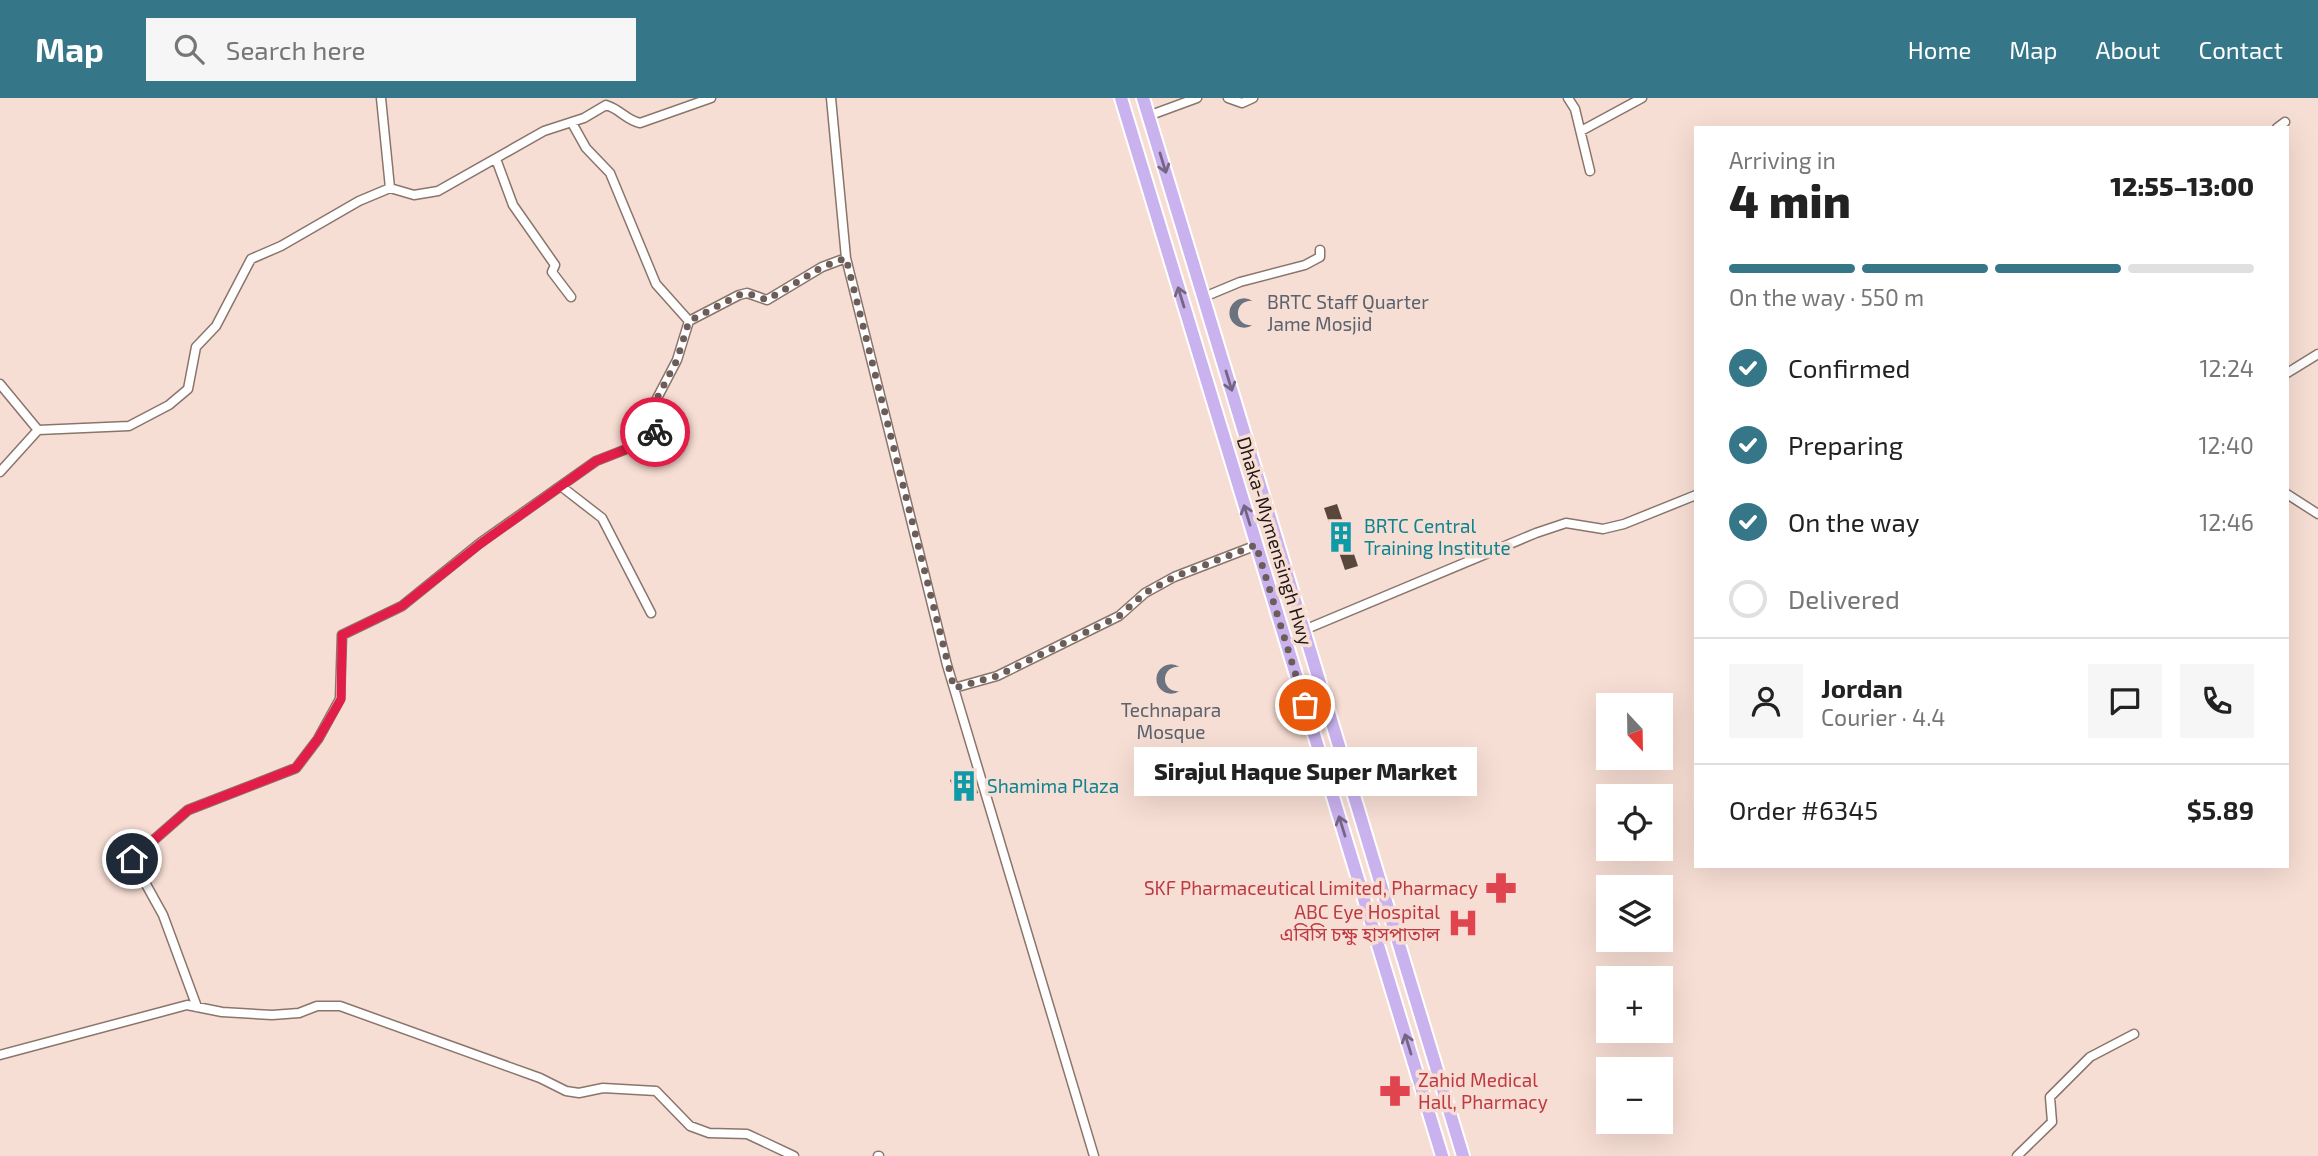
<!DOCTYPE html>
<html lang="en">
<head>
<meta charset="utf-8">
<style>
	:root { --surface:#fff; --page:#f6f6f6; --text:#222; --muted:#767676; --line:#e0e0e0; --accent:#357689 }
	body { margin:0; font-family:"Exo 2","Noto Sans Bengali",sans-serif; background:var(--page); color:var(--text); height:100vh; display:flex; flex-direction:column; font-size:26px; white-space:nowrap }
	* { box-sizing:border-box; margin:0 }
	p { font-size:23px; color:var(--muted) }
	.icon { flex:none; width:38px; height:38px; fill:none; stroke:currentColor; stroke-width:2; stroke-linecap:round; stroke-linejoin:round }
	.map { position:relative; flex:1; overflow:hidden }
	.side { position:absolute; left:1694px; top:28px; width:595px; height:742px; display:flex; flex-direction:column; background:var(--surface); border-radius:0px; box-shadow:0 7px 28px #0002 }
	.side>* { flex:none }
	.needle { width:46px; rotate:158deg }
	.buttons { position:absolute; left:1596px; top:595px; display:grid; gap:14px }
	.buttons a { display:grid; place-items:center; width:77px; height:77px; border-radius:0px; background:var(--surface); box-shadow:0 7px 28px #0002; font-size:35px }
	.pin { position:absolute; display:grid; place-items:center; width:60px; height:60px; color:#fff; margin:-30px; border:4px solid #fff; border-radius:50%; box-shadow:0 2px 7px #0007 }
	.courier { position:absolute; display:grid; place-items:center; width:70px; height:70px; margin:-35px; border:5px solid #e11d48; border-radius:50%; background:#fff; color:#222; box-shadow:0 2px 9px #0007 }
	.bubble { position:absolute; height:49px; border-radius:0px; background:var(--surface); box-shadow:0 7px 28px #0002; font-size:23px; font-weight:800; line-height:49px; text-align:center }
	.summary em { font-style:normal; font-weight:800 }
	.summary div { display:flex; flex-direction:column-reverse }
	.summary { display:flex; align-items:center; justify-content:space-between; height:119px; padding:0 35px }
	h1 { font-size:46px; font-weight:800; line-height:52px }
	.bar { display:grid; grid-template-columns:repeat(4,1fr); gap:10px 7px; align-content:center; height:84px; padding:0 35px }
	.bar i { height:9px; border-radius:5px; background:var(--line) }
	.bar .active { background:var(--accent) }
	.bar p { grid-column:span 4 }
	.line { display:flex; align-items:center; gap:18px; padding:0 35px; border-top:2px solid var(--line) }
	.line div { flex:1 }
	.round { display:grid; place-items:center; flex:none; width:74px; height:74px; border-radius:0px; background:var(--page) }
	ol { padding:0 35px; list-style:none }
	li { display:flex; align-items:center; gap:21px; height:77px }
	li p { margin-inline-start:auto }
	li .icon { padding:7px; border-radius:50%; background:var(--accent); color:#fff; stroke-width:4 }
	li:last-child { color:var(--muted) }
	li i { width:38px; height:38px; border:4px solid var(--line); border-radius:50% }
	header { display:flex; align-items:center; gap:42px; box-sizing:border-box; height:98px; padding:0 35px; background:var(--accent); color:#fff }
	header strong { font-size:33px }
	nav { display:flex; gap:38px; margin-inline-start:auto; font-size:24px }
	.search { width:490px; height:63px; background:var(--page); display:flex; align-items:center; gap:18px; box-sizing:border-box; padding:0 24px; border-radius:0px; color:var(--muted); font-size:26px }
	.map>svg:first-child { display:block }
</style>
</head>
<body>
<header>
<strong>Map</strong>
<div class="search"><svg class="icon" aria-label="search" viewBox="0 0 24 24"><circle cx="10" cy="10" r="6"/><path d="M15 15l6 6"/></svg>Search here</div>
<nav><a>Home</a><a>Map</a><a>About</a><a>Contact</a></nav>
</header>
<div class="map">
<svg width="2318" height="1058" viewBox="0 0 2318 1058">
	<rect width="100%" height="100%" fill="#f7ded4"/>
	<!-- building -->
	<path fill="#59473c" d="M1337,406l21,62 -13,4 -21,-62z
		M971,673l7,22 -21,7 -7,-20z"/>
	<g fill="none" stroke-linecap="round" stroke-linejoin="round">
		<defs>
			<path id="minor" d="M381,0l9,90
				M831,0l15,160 101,407 147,491
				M1228,0l14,5 11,-5
				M1568,0l7,11 15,62
				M1148,18l49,-18
				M2277,30l8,-6
				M1581,33l61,-33
				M496,61l17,46 42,60 -3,7 19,25
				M1204,199l36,-15 65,-17 15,-8v-7
				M689,223l50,-26 8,-2 20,7 55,-33 24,-9
				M2287,275l31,-19
				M0,286l38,46
				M0,374l38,-42 91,-4 40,-21 19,-16 8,-42 20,-21 35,-67 30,-13 78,-45 31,-13 24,7 24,-4 106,-60 40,-13 22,-13c14,4 20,15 34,18l71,-25
				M562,389l40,31 49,95
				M2287,396l31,20
				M1304,532l232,-97 30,-10 37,6 21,-5 72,-29
				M954,590l43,-12 122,-60 26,-23 29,-16 83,-32
				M197,909l-34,-92 -31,-56 56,-49 108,-42 22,-29 22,-40 2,-64 60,-29 78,-63 116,-82 51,-20 10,-16 -4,-19 24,-46 12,-39 -33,-37 -46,-111 -24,-25 -14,-25
				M0,957l187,-50 35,7 50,3 27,-2 18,-7h23l200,72 26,13 13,2 24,-5 53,3 34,35 19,7 38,1 47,22
				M878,1058h1
				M2017,1058l35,-34 -2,-25 40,-40 44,-23"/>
			<path id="trunk" d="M1121,0l321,1058
				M1143,0l320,1058"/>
		</defs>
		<!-- minor casing -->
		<use href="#minor" stroke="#8a756b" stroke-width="11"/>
		<!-- trunk casing -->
		<use href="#trunk" stroke="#fff" stroke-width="16"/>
		<!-- minor -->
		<use href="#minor" stroke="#fff" stroke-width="8"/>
		<!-- trunk -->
		<use href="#trunk" stroke="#cab2ef" stroke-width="12"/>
	</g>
	<!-- one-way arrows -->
	<defs><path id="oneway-shaft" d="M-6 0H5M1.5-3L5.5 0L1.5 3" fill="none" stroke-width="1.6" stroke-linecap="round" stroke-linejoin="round" transform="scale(1.75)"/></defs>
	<g stroke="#766582">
		<use href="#oneway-shaft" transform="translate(1163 65) rotate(73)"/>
		<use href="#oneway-shaft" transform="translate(1181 199) rotate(-107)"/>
		<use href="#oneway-shaft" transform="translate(1229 283) rotate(73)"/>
		<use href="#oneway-shaft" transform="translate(1247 417) rotate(-107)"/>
		<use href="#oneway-shaft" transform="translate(1342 728) rotate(-107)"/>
		<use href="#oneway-shaft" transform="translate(1408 946) rotate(-107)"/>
	</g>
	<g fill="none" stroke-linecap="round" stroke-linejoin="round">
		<!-- done -->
		<path stroke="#6c5d58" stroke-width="7" stroke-dasharray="0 12.6" d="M655,334l2,-7 -4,-19 24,-46 12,-39 50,-26 8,-2 20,7 55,-33 24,-9 108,430 43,-12 122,-60 26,-23 29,-16 82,-32 49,160"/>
		<!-- route -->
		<path stroke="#e11d48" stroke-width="9" d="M132,761l56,-49 108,-42 22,-29 23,-40 1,-64 60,-29 78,-62 116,-83 51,-20 8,-9"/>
	</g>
	<!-- icons -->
	<defs>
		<symbol id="mosque-bare" viewBox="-9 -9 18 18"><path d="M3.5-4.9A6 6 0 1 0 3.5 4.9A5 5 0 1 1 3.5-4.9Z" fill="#6b7280" stroke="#f7ded4" stroke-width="2.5" paint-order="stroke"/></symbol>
		<symbol id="building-bare" viewBox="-9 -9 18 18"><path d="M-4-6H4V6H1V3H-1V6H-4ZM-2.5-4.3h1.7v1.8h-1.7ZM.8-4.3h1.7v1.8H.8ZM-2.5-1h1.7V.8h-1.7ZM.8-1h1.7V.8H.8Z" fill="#0f9aa8" stroke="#f7ded4" stroke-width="2.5" paint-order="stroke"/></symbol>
		<symbol id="pharmacy-bare" viewBox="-9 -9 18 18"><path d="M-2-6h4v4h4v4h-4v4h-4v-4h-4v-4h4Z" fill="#e0444e" stroke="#f7ded4" stroke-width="2.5" paint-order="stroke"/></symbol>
		<symbol id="hospital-bare" viewBox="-9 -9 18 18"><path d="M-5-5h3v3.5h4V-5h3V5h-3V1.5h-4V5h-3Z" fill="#e0444e" stroke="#f7ded4" stroke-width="2.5" paint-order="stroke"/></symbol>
	</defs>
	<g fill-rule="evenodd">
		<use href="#mosque-bare" x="1222" y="193" width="44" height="44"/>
		<use href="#building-bare" x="1319" y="417" width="44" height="44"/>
		<use href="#mosque-bare" x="1149" y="559" width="44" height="44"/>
		<use href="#building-bare" x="942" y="666" width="44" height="44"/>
		<use href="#pharmacy-bare" x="1479" y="768" width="44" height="44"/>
		<use href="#hospital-bare" x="1441" y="803" width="44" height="44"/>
		<use href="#pharmacy-bare" x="1373" y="971" width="44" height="44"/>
	</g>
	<g text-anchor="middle" stroke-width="7" stroke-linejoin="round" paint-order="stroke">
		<!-- worship labels -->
		<g font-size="19" fill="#5b616d" stroke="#f7ded4" text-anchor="start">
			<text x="1267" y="211">BRTC Staff Quarter<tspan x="1267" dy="22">Jame Mosjid</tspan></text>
			<text x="1171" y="619" text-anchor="middle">Technapara<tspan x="1171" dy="22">Mosque</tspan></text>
		</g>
		<!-- culture labels -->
		<g font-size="19" fill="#0d838f" stroke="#f7ded4" text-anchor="start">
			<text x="1364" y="435">BRTC Central<tspan x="1364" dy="22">Training Institute</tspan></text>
			<text x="987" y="695">Shamima Plaza</text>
		</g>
		<!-- street labels -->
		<g font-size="19" fill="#211815" stroke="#f7ded4">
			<text transform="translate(1275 443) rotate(73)" y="7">Dhaka-Mymensingh Hwy</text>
		</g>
		<!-- health labels -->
		<g font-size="19" fill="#be3a42" stroke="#f7ded4" text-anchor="end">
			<text x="1478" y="797">SKF Pharmaceutical Limited, Pharmacy</text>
			<text x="1440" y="821">ABC Eye Hospital<tspan x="1440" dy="22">এবিসি চক্ষু হাসপাতাল</tspan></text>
			<text x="1418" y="989" text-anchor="start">Zahid Medical<tspan x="1418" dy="22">Hall, Pharmacy</tspan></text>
		</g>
	</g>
</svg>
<div class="buttons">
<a><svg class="needle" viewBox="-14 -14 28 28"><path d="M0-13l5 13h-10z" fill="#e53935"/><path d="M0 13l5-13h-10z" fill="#767676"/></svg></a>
<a><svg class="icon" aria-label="locate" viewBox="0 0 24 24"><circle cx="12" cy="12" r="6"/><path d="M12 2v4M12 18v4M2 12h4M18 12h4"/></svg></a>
<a><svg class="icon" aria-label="layers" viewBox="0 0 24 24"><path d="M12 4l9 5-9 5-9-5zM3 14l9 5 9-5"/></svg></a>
<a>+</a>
<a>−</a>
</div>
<div class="pin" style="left:1305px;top:607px;background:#ea580c"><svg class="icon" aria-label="bag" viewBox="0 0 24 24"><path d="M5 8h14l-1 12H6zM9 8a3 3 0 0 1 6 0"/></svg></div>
<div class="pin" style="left:132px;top:761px;background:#1f2937"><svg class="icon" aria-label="home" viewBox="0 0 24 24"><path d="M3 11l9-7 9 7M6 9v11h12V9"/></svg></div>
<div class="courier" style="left:655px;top:334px"><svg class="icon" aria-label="bike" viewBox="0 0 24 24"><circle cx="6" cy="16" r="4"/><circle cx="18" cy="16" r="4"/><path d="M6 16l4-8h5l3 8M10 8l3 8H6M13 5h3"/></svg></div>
<div class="bubble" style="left:1134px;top:649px;width:343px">Sirajul Haque Super Market</div>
<section class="side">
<div class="summary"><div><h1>4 min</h1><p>Arriving in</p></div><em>12:55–13:00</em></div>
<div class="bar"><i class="active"></i><i class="active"></i><i class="active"></i><i></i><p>On the way · 550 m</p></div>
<ol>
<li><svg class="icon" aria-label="check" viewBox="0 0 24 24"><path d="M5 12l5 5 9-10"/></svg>Confirmed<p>12:24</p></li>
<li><svg class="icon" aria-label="check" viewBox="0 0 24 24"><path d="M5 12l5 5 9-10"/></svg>Preparing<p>12:40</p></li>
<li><svg class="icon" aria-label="check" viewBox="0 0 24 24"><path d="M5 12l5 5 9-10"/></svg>On the way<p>12:46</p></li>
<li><i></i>Delivered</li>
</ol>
<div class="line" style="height:126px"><a class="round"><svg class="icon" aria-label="person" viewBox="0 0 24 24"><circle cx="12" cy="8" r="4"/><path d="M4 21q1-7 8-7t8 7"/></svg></a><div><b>Jordan</b><p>Courier · 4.4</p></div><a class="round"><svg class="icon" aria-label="chat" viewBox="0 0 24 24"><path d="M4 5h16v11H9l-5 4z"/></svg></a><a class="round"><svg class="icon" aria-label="phone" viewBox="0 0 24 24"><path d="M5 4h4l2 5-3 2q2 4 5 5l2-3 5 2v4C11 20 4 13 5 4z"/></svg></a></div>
<div class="line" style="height:91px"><div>Order #6345</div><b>$5.89</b></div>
</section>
</div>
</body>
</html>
